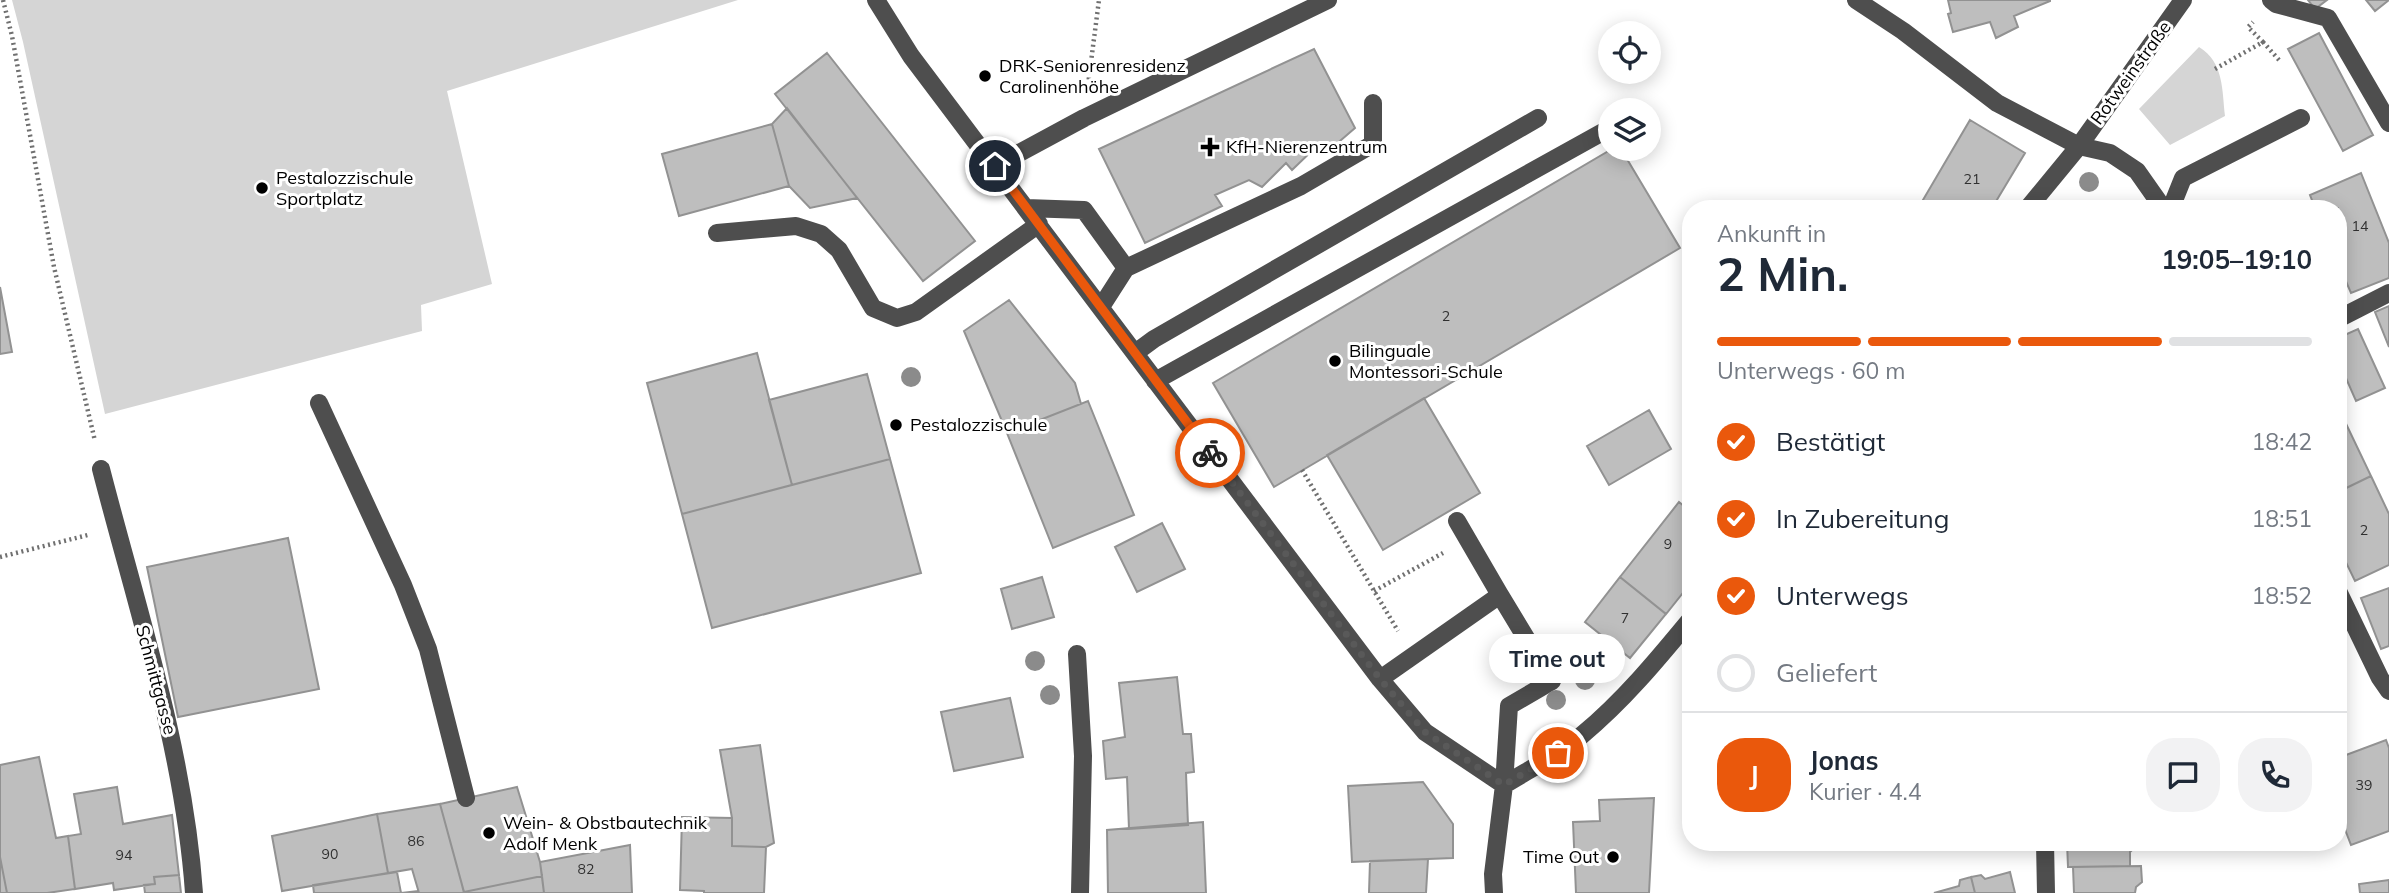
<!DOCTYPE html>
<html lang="de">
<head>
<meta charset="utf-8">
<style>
	:root { --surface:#fff; --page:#f2f2f3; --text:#1f2937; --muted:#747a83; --line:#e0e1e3; --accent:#ea580c }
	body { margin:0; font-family:Mulish,sans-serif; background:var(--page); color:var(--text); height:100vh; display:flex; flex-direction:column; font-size:26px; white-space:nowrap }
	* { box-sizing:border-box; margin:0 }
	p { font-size:23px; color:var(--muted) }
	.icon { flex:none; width:38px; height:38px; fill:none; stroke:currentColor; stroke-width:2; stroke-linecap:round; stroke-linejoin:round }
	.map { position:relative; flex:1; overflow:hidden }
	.side { position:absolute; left:1682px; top:200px; width:665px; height:651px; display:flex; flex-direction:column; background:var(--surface); border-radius:28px; box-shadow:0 4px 18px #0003 }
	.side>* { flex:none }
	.tools { position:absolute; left:1598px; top:21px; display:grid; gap:14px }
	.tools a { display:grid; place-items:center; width:63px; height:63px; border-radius:50%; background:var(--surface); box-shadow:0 4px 18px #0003; font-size:35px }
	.pin { position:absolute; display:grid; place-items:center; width:60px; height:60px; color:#fff; margin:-30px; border:4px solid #fff; border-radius:50%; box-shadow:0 2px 7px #0007 }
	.courier { position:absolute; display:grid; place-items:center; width:70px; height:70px; margin:-35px; border:5px solid #ea580c; border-radius:50%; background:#fff; color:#222; box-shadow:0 2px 9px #0007 }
	.bubble { position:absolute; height:49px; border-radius:24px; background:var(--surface); box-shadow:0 4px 18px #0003; font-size:23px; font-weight:700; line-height:49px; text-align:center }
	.head em { font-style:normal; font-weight:700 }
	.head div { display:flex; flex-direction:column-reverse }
	.head { display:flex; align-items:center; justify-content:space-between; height:119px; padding:0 35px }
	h1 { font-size:46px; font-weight:700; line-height:52px }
	.bar { display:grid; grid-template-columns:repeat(4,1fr); gap:10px 7px; align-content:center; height:84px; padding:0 35px }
	.bar i { height:9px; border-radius:5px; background:var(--line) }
	.bar .on { background:var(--accent) }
	.bar p { grid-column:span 4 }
	.line { display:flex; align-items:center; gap:18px; padding:0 35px; border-top:2px solid var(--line) }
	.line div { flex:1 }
	.round { display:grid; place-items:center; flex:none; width:74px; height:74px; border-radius:28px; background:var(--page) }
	ol { padding:0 35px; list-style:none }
	li { display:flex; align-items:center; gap:21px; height:77px }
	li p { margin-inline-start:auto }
	li .icon { padding:7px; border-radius:50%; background:var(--accent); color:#fff; stroke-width:4 }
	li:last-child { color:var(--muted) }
	li i { width:38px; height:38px; border:4px solid var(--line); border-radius:50% }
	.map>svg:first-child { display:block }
</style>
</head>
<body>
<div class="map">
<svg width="2389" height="893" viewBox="0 0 2389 893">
	<rect width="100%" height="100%" fill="#fff"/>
	<!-- green -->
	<path fill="#d5d5d5" d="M12,0h726l-291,91 45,193 -71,21 1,26 -317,83 -82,-372z
		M2199,47c25,15 23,43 26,69l-55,29 -31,-36z"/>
	<!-- building -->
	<path fill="#bebebe" stroke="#929292" stroke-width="2" d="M1948,0h102v1l-36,15 4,11 -22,11 -6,-16 -37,10 -5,-18 3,-1z
		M2308,0h19l-12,9z
		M2366,0h23l-14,11z
		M2319,33l54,102 -30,16 -55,-102z
		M1314,49l41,79 -29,25 -7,-9 -27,26 -6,-7 -24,24 -13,-7 -34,15 7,11 -77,37 -46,-94z
		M827,53l148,188 -52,40 -148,-187z
		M787,108l70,90 -47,10 -21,-22 -17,-62z
		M1970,120l55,33 -33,55h-66l-6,-3z
		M772,124l17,62 -110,30 -17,-62z
		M1612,149h9l59,99 -406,239 -61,-104z
		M2361,173l28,70v35l-38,15 -13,-30v-55h-23l-5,-13z
		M0,287l12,65 -12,2z
		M1009,300l66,83 6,21 -74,29 -43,-102z
		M2389,306v41l-14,-35z
		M2358,329l27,59 -29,13 -18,-41v-22z
		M757,353l35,132 -110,29 -35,-131z
		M867,374l23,85 -98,26 -23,-85z
		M1424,398l56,95 -97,57 -56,-95z
		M1088,401l46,114 -81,33 -46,-115z
		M2338,407l33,69 -33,16z
		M1649,410l22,39 -62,36 -22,-39z
		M890,459l31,114 -209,55 -30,-114z
		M2371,476l18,38v51l-34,16 -17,-35v-54z
		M1679,502l11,9v73l-24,30 -46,-37z
		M1162,523l23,46 -48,23 -22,-45z
		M288,538l31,151 -141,28 -31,-150z
		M1042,577l12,40 -42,12 -11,-40z
		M1620,577l46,37 -36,44 -45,-36z
		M2389,588v58l-8,3 -20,-51z
		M1177,677l6,57h8l3,38 -8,1 2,52 -59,4 -2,-52 -21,2 -3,-38 22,-4 -6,-54z
		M1010,698l13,59 -69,14 -13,-59z
		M2386,740l3,8v83l-38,14 -13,-34v-53z
		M760,745l14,98 -8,4 -34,-1v-28l-12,-68z
		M39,757l17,81 12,-2 7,53 -28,4h-40l-7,-36v-92z
		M1423,782l30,42v34l-101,4 -4,-76z
		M117,787l6,37 49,-9 7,60 -25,2 1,7 -41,6 -1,-7 -38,6 -7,-53 13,-2 -7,-40z
		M517,787l23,75 2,14 -78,16 -24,-88z
		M1654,798l-5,95h-73l-3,-71 27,-1 -1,-21z
		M440,804l22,81 2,8h-45l-7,-24 -24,4 -11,-59z
		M377,814l11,59 -106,18 -10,-55z
		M682,817l50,1v28l34,1 -2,46h-60v-2l-24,-1z
		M1203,822l3,71h-98l-1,-63z
		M2067,842h68v5l-5,5v14l-62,1z
		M630,845l2,48h-88l-4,-31z
		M0,857l7,36h-7z
		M1428,859l-2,34h-57l1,-32z
		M2141,866l1,16 -6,5 -1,6h-61l-1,-26z
		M397,872l4,21 17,-2 1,2h-105l-1,-8z
		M2010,872l5,21h-40l-4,-16 10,-2 4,4z
		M179,875l2,18h-36l-1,-8 11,-1 -1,-7z
		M542,876l2,17h-80v-1z
		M1971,877l4,16h-41l25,-7 1,-6z
		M2389,880v13h-29l-1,-9z"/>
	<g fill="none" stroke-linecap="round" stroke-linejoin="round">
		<!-- path -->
		<path stroke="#707070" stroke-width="4.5" stroke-dasharray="2 3.5" stroke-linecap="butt" d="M3,0l9,36 42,231 41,174
			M2263,42l17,19
			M2215,69l48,-27 -15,-15 5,-5
			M1088,85l11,-85
			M1302,470l96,161
			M0,557l88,-22
			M1374,591l69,-38"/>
		<!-- minor -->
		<path stroke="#4e4e4e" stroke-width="18" d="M876,0l35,56 469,623 45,53 79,53
			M1856,0l47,31 94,72 82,43 31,7 27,18 26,37
			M2271,0l5,4 52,14 61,105
			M995,166l89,-48 244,-118
			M1026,208l58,2 42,58 -25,39
			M2028,208l51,-62 104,-146
			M2171,208l12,-30 118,-60
			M717,233l79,-7 25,8 18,16 34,58 24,10 19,-6 123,-88
			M1126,268l175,-82 72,-42v-41
			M2338,319l51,-26
			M1135,353l19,-14 384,-221
			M1155,381l455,-253
			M319,403l84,182 25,64 38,149
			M101,469c36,140 83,280 93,424
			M1457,521l43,74
			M2338,591l42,87 9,13
			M1077,654l6,102 -3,137
			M1380,679l120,-84 52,86 -43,25 -5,79 -11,89 1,19
			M1504,785c26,-16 54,-30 78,-50 41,-34 75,-75 108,-115
			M2045,842l1,51"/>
	</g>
	<!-- trees -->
	<g fill="#8b8b8b">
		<circle cx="2089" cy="182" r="10"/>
		<circle cx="911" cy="377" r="10"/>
		<circle cx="1035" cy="661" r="10"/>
		<circle cx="1585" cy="680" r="10"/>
		<circle cx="1050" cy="695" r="10"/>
		<circle cx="1556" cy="700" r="10"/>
	</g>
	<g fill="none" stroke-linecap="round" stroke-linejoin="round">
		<!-- done -->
		<path stroke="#595959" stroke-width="7" stroke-dasharray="0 12.6" d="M1210,453l170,226 45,53 79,53 54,-32"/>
		<!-- route -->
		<path stroke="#ea580c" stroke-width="9" d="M995,166l215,287"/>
	</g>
	<!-- markers -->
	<g fill="#000" stroke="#fff" stroke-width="2.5">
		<circle cx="985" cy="76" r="7"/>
		<path d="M1206.5 136.5h7v7h7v7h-7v7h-7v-7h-7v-7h7z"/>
		<circle cx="262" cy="188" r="7"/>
		<circle cx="1335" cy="361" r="7"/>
		<circle cx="896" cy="425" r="7"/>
		<circle cx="489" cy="833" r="7"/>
		<circle cx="1613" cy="857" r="7"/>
	</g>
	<g text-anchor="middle" stroke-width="6" stroke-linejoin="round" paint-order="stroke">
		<!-- number labels -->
		<g font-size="14" fill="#303030">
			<text x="1972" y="184">21</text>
			<text x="2360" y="231">14</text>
			<text x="1446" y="321">2</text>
			<text x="2364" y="535">2</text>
			<text x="1668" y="549">9</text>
			<text x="1625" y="623">7</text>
			<text x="2364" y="790">39</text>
			<text x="416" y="846">86</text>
			<text x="330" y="859">90</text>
			<text x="124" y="860">94</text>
			<text x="586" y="874">82</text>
		</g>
		<!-- poi labels -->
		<g font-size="18" fill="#000" stroke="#fff" text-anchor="start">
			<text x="999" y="72">DRK-Seniorenresidenz<tspan x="999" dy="21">Carolinenhöhe</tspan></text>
			<text x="1226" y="153">KfH-Nierenzentrum</text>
			<text x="276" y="184">Pestalozzischule<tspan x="276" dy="21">Sportplatz</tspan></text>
			<text x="1349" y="357">Bilinguale<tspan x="1349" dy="21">Montessori-Schule</tspan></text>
			<text x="910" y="431">Pestalozzischule</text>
			<text x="503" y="829">Wein- &amp; Obstbautechnik<tspan x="503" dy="21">Adolf Menk</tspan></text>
			<text x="1599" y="863" text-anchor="end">Time Out</text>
		</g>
		<!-- street labels -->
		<g font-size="18" fill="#000" stroke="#fff">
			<text transform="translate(2131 73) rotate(-54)" y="6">Rotweinstraße</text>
			<text transform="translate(156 680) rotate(75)" y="6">Schmittgasse</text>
		</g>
	</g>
</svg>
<div class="tools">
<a><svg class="icon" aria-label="locate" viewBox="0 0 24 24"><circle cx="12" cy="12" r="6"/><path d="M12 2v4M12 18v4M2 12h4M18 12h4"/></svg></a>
<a><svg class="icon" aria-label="layers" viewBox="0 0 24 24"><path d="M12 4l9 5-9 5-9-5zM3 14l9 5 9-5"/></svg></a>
</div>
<div class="pin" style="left:1558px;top:753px;background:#ea580c"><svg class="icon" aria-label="bag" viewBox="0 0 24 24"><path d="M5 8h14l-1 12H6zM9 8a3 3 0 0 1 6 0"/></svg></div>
<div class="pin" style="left:995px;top:166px;background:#1f2937"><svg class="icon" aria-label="home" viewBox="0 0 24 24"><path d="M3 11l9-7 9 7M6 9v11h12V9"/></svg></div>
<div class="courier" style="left:1210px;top:453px"><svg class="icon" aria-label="bike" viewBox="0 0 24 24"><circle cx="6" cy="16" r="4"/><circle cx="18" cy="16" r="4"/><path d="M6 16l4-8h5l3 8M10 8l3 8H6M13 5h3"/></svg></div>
<div class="bubble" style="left:1489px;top:634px;width:136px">Time out</div>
<section class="side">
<div class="head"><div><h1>2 Min.</h1><p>Ankunft in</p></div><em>19:05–19:10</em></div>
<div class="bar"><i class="on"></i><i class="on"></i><i class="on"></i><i></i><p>Unterwegs · 60 m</p></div>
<ol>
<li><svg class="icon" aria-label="check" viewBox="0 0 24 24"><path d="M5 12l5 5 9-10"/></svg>Bestätigt<p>18:42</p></li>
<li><svg class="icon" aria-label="check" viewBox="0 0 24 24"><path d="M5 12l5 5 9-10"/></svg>In Zubereitung<p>18:51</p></li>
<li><svg class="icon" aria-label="check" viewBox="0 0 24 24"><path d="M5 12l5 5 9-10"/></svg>Unterwegs<p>18:52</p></li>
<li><i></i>Geliefert</li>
</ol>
<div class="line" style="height:126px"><b class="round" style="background:var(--accent);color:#fff">J</b><div><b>Jonas</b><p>Kurier · 4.4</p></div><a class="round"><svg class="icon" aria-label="chat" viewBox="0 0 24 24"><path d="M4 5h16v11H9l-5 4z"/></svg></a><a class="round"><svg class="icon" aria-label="phone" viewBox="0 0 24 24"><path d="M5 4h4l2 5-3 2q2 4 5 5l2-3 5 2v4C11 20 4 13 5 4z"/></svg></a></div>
</section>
</div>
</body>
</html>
